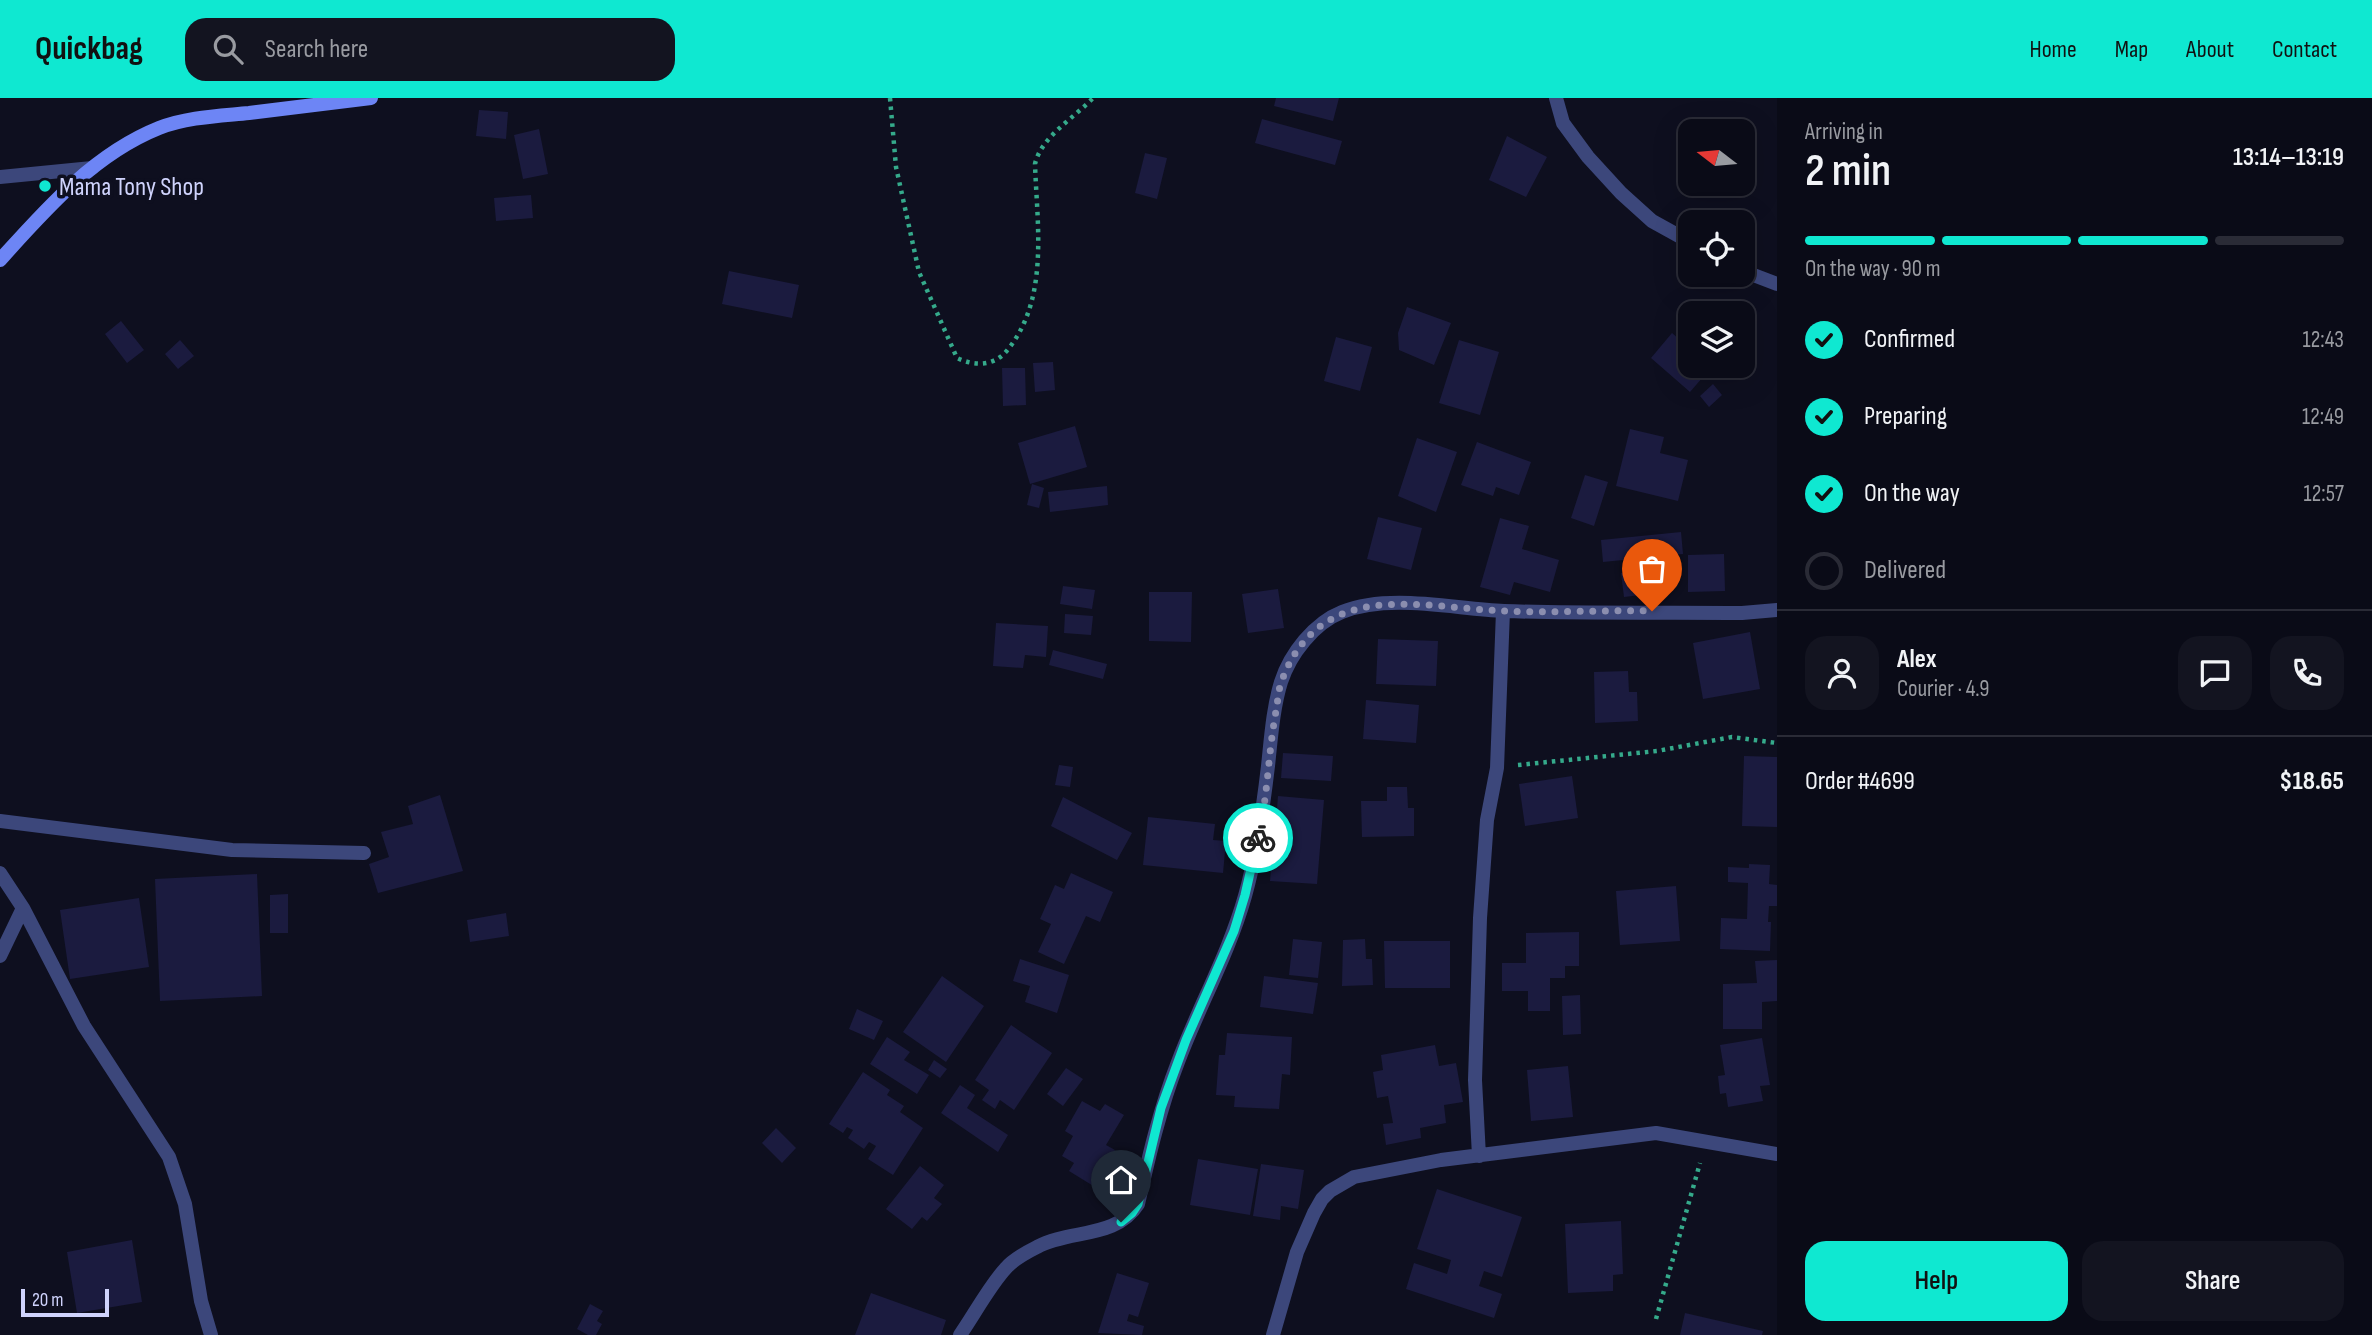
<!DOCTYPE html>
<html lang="en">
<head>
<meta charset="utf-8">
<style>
	:root { --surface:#0a0b17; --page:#131420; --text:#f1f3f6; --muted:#999ba1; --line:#2a2b36; --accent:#0fe8d1 }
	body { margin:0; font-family:"Sofia Sans Condensed",sans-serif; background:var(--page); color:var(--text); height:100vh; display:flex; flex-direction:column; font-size:26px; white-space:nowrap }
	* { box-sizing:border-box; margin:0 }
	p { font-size:23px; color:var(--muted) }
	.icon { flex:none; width:38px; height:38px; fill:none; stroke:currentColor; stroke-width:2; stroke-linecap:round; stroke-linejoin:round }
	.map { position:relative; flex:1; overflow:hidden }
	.panel { display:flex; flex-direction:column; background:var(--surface); width:595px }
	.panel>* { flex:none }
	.needle { width:46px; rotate:286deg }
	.buttons { position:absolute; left:1678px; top:21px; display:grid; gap:14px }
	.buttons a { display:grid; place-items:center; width:77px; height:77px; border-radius:14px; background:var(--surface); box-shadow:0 7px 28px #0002,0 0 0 2px var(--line); font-size:35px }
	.scale { position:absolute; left:21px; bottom:18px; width:88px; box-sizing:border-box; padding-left:7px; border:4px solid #cfd3fc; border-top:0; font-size:19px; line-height:24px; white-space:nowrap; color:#cfd3fc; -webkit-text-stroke:5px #0e0f1f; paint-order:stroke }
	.pin { position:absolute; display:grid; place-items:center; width:60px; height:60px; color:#fff; margin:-72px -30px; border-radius:50% 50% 50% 0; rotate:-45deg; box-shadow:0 0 7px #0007 }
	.pin .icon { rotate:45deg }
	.courier { position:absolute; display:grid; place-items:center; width:70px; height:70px; margin:-35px; border:5px solid #0fe8d1; border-radius:50%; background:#fff; color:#222; box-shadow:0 2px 9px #0007 }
	.headline em { font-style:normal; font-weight:600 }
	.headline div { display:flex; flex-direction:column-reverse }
	.headline { display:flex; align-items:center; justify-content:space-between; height:119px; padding:0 28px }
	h1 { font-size:46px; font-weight:600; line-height:52px }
	.bar { display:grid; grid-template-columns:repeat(4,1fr); gap:10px 7px; align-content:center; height:84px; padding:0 28px }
	.bar i { height:9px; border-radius:5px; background:var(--line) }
	.bar .selected { background:var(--accent) }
	.bar p { grid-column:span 4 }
	.line { display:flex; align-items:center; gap:18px; padding:0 28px; border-top:2px solid var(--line) }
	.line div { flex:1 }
	.round { display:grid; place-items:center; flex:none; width:74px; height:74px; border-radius:21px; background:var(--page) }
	ol { padding:0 28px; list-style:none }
	li { display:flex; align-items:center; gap:21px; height:77px }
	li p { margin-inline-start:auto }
	li .icon { padding:7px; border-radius:50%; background:var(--accent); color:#111; stroke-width:4 }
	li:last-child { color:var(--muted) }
	li i { width:38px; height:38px; border:4px solid var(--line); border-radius:50% }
	.action { display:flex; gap:14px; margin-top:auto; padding:14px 28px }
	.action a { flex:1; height:80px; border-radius:21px; background:var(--accent); color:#111; font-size:28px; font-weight:600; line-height:80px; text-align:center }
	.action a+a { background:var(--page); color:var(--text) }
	header { display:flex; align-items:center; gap:42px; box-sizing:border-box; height:98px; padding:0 35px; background:var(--accent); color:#111 }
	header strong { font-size:33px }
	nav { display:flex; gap:38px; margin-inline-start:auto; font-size:24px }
	.search { width:490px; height:63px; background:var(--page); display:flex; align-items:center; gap:18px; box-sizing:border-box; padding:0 24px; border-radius:21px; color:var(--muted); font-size:26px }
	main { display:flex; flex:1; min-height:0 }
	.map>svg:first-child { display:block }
</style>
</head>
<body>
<header>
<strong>Quickbag</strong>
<div class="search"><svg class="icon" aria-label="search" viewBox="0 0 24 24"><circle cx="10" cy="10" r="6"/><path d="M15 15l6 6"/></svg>Search here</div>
<nav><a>Home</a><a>Map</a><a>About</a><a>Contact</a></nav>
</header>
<main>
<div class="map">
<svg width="1777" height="1237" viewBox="0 0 1777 1237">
	<rect width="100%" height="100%" fill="#0e0f1f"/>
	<!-- building -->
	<path fill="#1b1b3f" d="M1276,0h63l-6,23 -59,-15z
		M479,12l29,2 -2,27 -30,-3z
		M1262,21l80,22 -7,24 -80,-22z
		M539,31l9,45 -25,5 -9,-44z
		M1507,38l40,21 -21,40 -37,-17z
		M1145,55l22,5 -10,41 -22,-6z
		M531,97l2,23 -37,3 -2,-23z
		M729,173l70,14 -7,33 -70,-14z
		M1407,209l44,16 -17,42 -35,-15 -1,-17z
		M121,223l23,29 -17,13 -22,-29z
		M1672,235l15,13 -9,9 25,22 -13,15 -39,-34z
		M1336,239l36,10 -12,44 -36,-10z
		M180,242l14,16 -16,13 -13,-15z
		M1459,242l40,12 -19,63 -41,-12z
		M1053,264l2,28 -20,2 -2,-29z
		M1002,270h23l1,37 -23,1z
		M1713,286l9,11 -13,12 -9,-11z
		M1075,328l12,41 -57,17 -12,-41z
		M1630,331l34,8 -4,16 28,7 -10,41 -62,-15z
		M1417,340l40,14 -21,60 -38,-16z
		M1477,344l54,20 -12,33 -23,-8 -3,9 -32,-11z
		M1585,377l23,7 -14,44 -23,-8z
		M1032,386l12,4 -5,20 -12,-3z
		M1107,388l1,19 -58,7 -2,-20z
		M1378,419l44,11 -11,42 -44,-11z
		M1500,420l29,8 -7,23 37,11 -9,32 -36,-10 -4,13 -30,-8z
		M1681,434l2,22 -80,8 -2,-22z
		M1724,456l1,37 -37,1v-37z
		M1655,471l3,24 -34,4 -3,-24z
		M1063,488l32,4 -3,19 -32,-5z
		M1278,491l6,39 -36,5 -6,-39z
		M1149,494h43l-1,50 -42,-1z
		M1065,516l28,2 -2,19 -27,-2z
		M996,525l52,3 -2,31 -21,-2 -2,13 -30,-2z
		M1750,534l10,57 -57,10 -10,-56z
		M1378,541l60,2 -2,45 -60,-2z
		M1053,552l54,14 -4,15 -54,-14z
		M1628,573l1,21h8l1,29 -43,2 -1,-51z
		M1366,602l53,5 -3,38 -53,-4z
		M1283,655l50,3 -2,25 -50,-3z
		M1744,658l33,1v70l-35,-1z
		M1059,667l14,2 -3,20 -15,-2z
		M1572,678l6,42 -53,8 -6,-42z
		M1387,689h20l1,21h6v28l-52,1 -1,-36h26z
		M440,697l23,76 -85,22 -9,-29 20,-7 -8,-25 32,-8 -5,-18z
		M1278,698l46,4 -7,84 -47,-3 2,-26h10l3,-32 -9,-1z
		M1063,699l69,36 -15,27 -66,-34z
		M1148,719l67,7 -2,16 13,1 -3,32 -80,-8z
		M1749,766l21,1 -1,19 8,1v21h-8l-1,16h3l-1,29 -50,-2 1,-31 26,1 1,-36 -20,-1v-15l21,1z
		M1071,775l42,19 -13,30 -14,-6 -22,48 -26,-12 13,-28 -11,-5 15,-34 9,4z
		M257,776l5,122 -102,5 -5,-122z
		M1676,788l4,55 -60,4 -4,-54z
		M288,796v39h-18v-38z
		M139,800l10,69 -79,12 -10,-69z
		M506,815l3,23 -39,6 -3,-22z
		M1579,834v34h-14v12h-15v33h-22v-20h-26v-28h24v-30z
		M1293,841l29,3 -4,36 -29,-3z
		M1365,841l1,20h6l1,26 -31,1 1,-46z
		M1384,843h66v47h-65z
		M1020,861l49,16 -12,38 -32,-11 5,-16 -17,-5z
		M1777,862v41l-15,1v27h-39v-45l34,-1 -2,-22z
		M942,878l42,30 -38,56 -43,-30z
		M1264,878l54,7 -5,31 -53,-7z
		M1580,897l1,39 -18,1 -1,-39z
		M857,911l26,12 -9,19 -25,-11z
		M1011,927l41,28 -38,57 -14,-10 -5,9 -13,-9 7,-10 -14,-10z
		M1227,935l65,4 -2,38 -8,-1 -3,35 -45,-2 1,-11 -19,-1 3,-40h6z
		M887,939l23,15 -6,8 25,15 -12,19 -47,-30z
		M1762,940l8,47 -10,1 3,15 -35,6 -2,-14 -6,1 -2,-18 7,-1 -5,-30z
		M1435,947l4,21 17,-3 7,39 -19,3 2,18 -26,5 1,10 -35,7 -3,-21 10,-1 -5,-27 -11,2 -4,-26 10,-2 -2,-15z
		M934,962l13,9 -7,9 -12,-8z
		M1568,968l5,51 -42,4 -4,-51z
		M1066,970l17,11 -20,27 -16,-12z
		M863,974l27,18 -3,5 17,11 -4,6 23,16 -30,47 -25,-16 8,-13 -7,-4 -5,7 -16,-11 5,-8 -6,-3 -4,6 -14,-9z
		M960,987l15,10 -8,13 41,27 -10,17 -57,-39z
		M1082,1003l18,10 5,-7 19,11 -18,30 9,5 -20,37 -26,-16 5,-8 -12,-7 11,-20 -8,-5z
		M776,1030l20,20 -14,15 -20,-20z
		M1198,1061l60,10 -8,46 -60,-10z
		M1261,1066l43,6 -6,39 -17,-3 -1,14 -27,-4z
		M920,1068l24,19 -10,13 8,6 -15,17 -5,-4 -10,12 -26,-20z
		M1437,1091l85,28 -20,60 -18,-6 -5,15 23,8 -8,24 -88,-29 8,-26 33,11 4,-14 -34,-11z
		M1621,1123l2,53 -10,1v16l-45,2 -3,-69z
		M132,1142l10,62 -65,11 -10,-61z
		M1117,1175l32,10 -11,34 -9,-3 -2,7 17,5 -2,9 -44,-2z
		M871,1195l75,27 -5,15h-86z
		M590,1206l13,7 -6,10 5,3 -6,11h-8l-11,-6z
		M1685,1215l78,18 -1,4h-82z"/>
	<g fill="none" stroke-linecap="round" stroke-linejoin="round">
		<!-- path -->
		<path stroke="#35aa8b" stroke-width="4.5" stroke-dasharray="3.5 5" stroke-linecap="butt" d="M890,0l6,69 23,105 38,86c19,9 39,8 52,-10 40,-51 28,-123 26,-184 6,-27 39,-46 58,-66
			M1518,667l139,-14 75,-14 45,6
			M1656,1221l44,-156"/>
		<!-- street -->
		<path stroke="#3c477b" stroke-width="14" d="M1556,0l7,25 25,34 33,36 31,28 38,21
			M0,79l92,-9
			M1743,173l34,13
			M0,723l232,29 132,3
			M0,775l23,35 61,118 85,131 16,47 16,97 10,34
			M0,858l23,-48
			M1479,1058l-4,-76 5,-162 7,-98 10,-52 6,-157
			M960,1237c14,-20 30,-50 46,-67 7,-8 21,-16 31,-21 33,-18 79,-8 101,-43 11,-48 22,-96 40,-142 21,-56 51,-109 67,-166 12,-43 18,-87 23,-130 3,-28 5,-58 13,-84 9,-28 33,-59 61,-70 48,-19 112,-3 162,-1 80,3 159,1 238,2l35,-3
			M1273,1237l24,-83 17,-39 8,-14 8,-8 24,-14 87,-17 215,-27 121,21"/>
		<!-- secondary -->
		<path stroke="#6d85f5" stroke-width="14" d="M0,162c46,-51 94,-106 159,-132 28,-11 60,-12 90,-15 41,-5 81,-10 122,-15"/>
	</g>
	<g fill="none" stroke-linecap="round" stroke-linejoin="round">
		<!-- done -->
		<path stroke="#8b8eaf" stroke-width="7" stroke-dasharray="0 12.6" d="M1258,740c10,-41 10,-85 18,-127 2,-10 2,-21 6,-31 39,-102 136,-73 221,-69 49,2 99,-1 149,0"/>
		<!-- route -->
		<path stroke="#0fe8d1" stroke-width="9" d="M1121,1124l11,-9 6,-9 23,-96 25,-68 48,-109 11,-36 13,-57"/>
	</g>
	<!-- markers -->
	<circle fill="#0fe8d1" stroke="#0e0f1f" stroke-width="2.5" cx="45" cy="88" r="7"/>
	<g text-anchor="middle" stroke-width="7" stroke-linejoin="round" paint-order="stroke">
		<!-- poi labels -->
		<g font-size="26" fill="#cfd3fc" stroke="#0e0f1f" text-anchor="start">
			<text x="59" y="97">Mama Tony Shop</text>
		</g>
	</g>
</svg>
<div class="buttons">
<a><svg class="needle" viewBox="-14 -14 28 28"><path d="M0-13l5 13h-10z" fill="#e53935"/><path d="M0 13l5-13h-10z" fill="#999ba1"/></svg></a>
<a><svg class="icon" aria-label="locate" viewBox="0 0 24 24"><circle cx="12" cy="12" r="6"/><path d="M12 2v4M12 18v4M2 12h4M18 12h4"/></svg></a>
<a><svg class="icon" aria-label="layers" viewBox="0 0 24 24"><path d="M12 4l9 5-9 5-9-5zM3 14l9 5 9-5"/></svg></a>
</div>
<div class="scale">20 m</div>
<div class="pin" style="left:1652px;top:513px;background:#ea580c"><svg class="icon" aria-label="bag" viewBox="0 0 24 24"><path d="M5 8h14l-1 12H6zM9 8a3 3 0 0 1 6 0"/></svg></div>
<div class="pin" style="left:1121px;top:1124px;background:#1f2937"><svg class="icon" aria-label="home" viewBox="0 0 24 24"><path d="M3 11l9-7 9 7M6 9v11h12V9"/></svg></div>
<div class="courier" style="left:1258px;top:740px"><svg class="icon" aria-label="bike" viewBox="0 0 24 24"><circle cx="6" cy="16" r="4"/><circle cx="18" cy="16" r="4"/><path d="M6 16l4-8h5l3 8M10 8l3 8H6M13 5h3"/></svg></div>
</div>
<section class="panel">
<div class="headline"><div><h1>2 min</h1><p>Arriving in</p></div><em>13:14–13:19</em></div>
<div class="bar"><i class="selected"></i><i class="selected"></i><i class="selected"></i><i></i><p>On the way · 90 m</p></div>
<ol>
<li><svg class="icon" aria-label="check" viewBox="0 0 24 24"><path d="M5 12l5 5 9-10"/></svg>Confirmed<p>12:43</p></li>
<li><svg class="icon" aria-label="check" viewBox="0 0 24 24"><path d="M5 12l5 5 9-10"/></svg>Preparing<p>12:49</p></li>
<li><svg class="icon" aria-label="check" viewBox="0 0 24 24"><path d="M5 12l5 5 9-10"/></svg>On the way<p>12:57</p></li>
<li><i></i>Delivered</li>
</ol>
<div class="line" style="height:126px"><a class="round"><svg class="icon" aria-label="person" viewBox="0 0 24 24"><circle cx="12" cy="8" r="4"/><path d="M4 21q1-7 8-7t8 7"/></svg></a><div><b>Alex</b><p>Courier · 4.9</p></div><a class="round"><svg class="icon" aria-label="chat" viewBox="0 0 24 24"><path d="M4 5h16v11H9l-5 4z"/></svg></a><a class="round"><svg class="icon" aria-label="phone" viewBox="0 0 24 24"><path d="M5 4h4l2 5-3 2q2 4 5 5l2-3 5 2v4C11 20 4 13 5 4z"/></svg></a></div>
<div class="line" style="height:91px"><div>Order #4699</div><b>$18.65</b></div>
<div class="action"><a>Help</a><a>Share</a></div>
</section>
</main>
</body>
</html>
